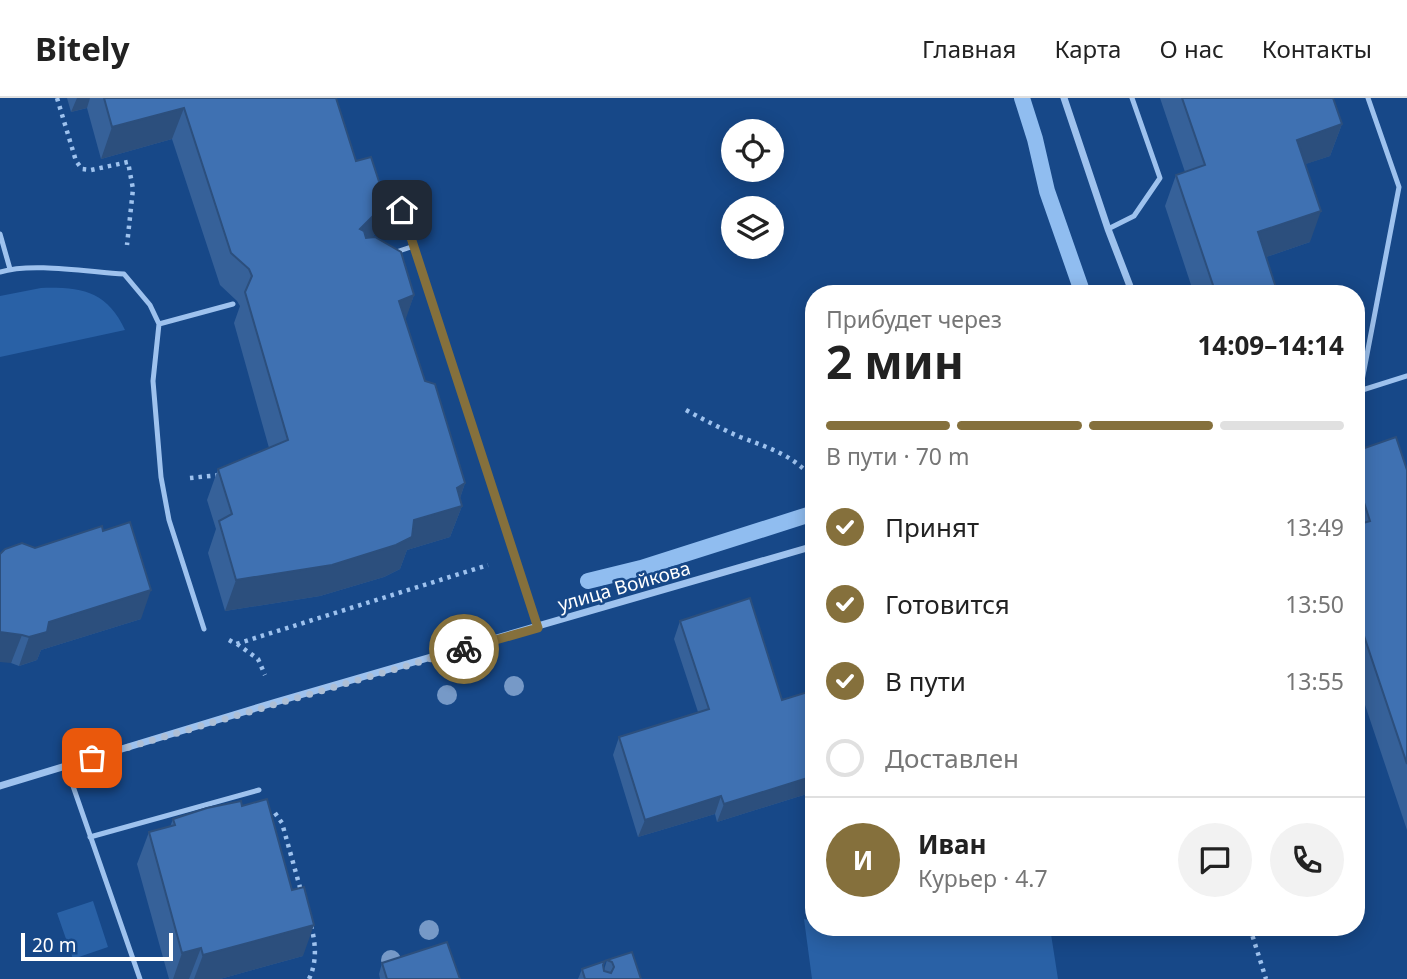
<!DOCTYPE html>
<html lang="ru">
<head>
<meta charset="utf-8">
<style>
	:root { --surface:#fff; --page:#f2f2f2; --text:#222; --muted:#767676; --line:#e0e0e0; --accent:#85703c }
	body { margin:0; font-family:"Noto Sans",sans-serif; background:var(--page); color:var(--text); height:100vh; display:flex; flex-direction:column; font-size:26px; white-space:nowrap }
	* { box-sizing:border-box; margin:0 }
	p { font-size:23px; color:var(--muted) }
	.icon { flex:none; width:38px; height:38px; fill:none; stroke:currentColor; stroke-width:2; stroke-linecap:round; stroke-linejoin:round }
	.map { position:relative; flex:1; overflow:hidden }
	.sheet { position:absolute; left:805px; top:187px; width:560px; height:651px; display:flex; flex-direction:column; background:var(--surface); border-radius:28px; box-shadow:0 4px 18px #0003 }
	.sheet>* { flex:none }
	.controls { position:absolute; left:721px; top:21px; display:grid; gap:14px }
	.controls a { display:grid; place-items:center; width:63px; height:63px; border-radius:50%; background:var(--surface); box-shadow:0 4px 18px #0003; font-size:35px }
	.scale { position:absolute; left:21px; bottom:18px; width:152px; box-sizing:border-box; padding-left:7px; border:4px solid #fff; border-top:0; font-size:19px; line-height:24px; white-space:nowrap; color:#fff; -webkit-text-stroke:5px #174888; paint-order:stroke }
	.pin { position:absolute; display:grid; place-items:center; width:60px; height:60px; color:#fff; margin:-30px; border-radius:14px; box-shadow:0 4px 10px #0006 }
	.courier { position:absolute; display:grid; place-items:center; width:70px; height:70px; margin:-35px; border:5px solid #85703c; border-radius:50%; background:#fff; color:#222; box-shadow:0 2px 9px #0007 }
	.headline em { font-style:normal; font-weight:700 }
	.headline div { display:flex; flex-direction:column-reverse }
	.headline { display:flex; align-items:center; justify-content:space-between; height:119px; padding:0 21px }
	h1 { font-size:46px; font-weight:700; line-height:52px }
	.bar { display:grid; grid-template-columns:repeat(4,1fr); gap:10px 7px; align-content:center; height:84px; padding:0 21px }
	.bar i { height:9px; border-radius:5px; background:var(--line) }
	.bar .selected { background:var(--accent) }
	.bar p { grid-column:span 4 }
	.line { display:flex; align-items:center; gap:18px; padding:0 21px; border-top:2px solid var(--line) }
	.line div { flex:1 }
	.round { display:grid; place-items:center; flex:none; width:74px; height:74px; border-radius:37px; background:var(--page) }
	ol { padding:0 21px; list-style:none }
	li { display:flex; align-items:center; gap:21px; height:77px }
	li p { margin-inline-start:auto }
	li .icon { padding:7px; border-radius:50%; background:var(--accent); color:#fff; stroke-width:4 }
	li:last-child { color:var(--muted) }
	li i { width:38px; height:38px; border:4px solid var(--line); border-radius:50% }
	header { display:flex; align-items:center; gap:42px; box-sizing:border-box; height:98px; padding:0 35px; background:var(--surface); border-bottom:2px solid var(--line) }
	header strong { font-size:33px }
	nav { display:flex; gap:38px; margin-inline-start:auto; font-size:24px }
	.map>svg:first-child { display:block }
</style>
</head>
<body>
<header>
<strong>Bitely</strong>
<nav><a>Главная</a><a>Карта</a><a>О нас</a><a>Контакты</a></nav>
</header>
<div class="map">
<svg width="1407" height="881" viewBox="0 0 1407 881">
	<rect width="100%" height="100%" fill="#174888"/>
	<!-- green -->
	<path fill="#2961a6" d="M41,190c40,-1 66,3 84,42l-125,27v-61z
		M93,803l15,46 -35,12 -16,-46z
		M804,821l10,2v7h26l30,7 26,-7h148l7,6 7,45h-246z"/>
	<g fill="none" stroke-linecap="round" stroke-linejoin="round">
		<!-- stream -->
		<path stroke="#90bdf0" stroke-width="16" d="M1022,0l13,41 12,52 36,103
			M588,483l53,-13 173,-55"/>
		<!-- path -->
		<path stroke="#9ec2ee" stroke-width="4.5" stroke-dasharray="3.5 5" stroke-linecap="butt" d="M57,0l19,63 6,8 9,1 37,-8 5,27 -6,56
			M686,312c18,10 36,19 54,27 29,11 54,18 74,43
			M190,380l29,-3
			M229,542l7,4 252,-79
			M237,546l21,15 7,16
			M275,715l7,10 19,68
			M1250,830l16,51
			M309,881c8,-17 7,-35 2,-53"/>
		<!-- service -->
		<path stroke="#9ec2ee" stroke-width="5" d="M402,112l136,418
			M1108,131l26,-13 26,-38 -28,-80
			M0,136l10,35
			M393,155l21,-7
			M0,174c31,-10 89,0 124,2l26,31 9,19 -6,57 8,96 8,43 35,109
			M159,226l74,-20
			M1360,293l39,-204 -31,-89
			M1356,294l51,-16
			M66,668l74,213
			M90,739l169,-47"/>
		<!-- minor -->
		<path stroke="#9ec2ee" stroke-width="7" d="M1064,0l44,131 25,65
			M0,688l276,-84 538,-156"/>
	</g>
	<!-- trees -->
	<g fill="#7699c7">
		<circle cx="514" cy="588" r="10"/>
		<circle cx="447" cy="597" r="10"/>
		<circle cx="429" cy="832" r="10"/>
		<circle cx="391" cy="862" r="10"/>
	</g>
	<!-- wall -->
	<path fill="#366199" d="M67,0h269l20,63 30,42 -11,31 -3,3 42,58 -9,24 20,62 40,102 -5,15 2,8 -12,31 -43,13 -7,19 -16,8 -64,19 -95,15 -17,-58 8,-24 -9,-29 11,-31 51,-21 -35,-125 6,-17 -3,-5 -17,-16 -48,-146 -71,20 -14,-51 -16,4z
		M1160,0h173l9,26 -12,32 -25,8 5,78 -44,15 12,37h-84l-29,-88 11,-31 9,-3z
		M1356,353l51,19v360l-51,-152z
		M103,433l38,88 -100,31 -4,10 -18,6 -8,-3 24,-115z
		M680,523l102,79 32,-10v113l-4,-10 -93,29 -2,-8 -77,23 -25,-82 6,-18 79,-25 -24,-73z
		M173,721l130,137 -83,23h-51l-32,-115 12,-32 21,-5z
		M632,854l9,27h-63l4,-10 21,-3 1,4 3,-10z
		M382,865l78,16h-80l-1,-5z"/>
	<!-- shaded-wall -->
	<path fill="#2c4f7d" d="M77,0h13l-3,10 -16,4z
		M184,10l-12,31 -71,20 11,-32z
		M1342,26l-12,32 -45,15 12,-31z
		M386,105l-11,31 -26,26 11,-31z
		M1321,113l-11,31 -64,22 12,-32z
		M414,197l-11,32 -4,-26z
		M465,385l-8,24 5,-1 -12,31 -43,13 -7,19 -16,8 -64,19 -95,15 11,-31 178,-60z
		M151,492l-10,29 -100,31 -4,10 -18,6 10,-29 20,-15z
		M0,534l22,3 -11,28 -11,-1z
		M814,678v8l-4,9 -93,29 7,-18z
		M721,698l-6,18 -77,23 7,-17z
		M314,827l-11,31 -83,23h-26l9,-24z
		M201,850l-12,31h-16l9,-26z"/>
	<!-- building -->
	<path fill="#3f71b2" stroke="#2c4f7d" stroke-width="2" d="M104,0h232l20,63 15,-4 15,46 -26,26 4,2 2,7 9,-1 26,15 13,43 -15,6 26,80 10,3 30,99 -8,5 5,18 -48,14 -2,17 -16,8 -64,20 -96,15 -17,-59 13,-7 -14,-45 70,-29 -43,-148 7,-16 -3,-7 -18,-16 -47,-145 -72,19z
		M1182,0h151l9,26 -45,16 24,71 -63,21 20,62h-62l-40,-119 29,-10z
		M1396,339l11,33v294l-51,-152v-87l14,-4 -14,-43v-27z
		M130,424l21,68 -102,32 -2,10 -18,5 -7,-2 -22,-3v-78l5,-5 17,-6 13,5 67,-22 1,5z
		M750,500l32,102 32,-10v86l-90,28 -3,-8 -76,24 -26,-83 90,-28 -29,-88z
		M267,701l25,91 12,-3 10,38 -111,30 -2,-7 -19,5 -33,-121 26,-7 -2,-6 34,-11 34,-7 1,5z
		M447,844l13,37h-73l-5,-16z
		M632,854l9,27h-56l-3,-10 23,-8 -2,4 1,6 7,2 3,-6 -2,-5 -5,-2z"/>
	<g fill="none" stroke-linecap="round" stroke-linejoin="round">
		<!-- done -->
		<path stroke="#aebfd5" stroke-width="7" stroke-dasharray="0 12.6" d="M92,660l372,-109"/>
		<!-- route -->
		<path stroke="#85703c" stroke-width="9" d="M402,112l136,418 -74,21"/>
	</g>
	<g text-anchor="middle" stroke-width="5" stroke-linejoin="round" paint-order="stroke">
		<!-- street labels -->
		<g font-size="19" fill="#fff" stroke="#174888">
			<text transform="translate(624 488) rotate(-16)" y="7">улица Войкова</text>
		</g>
	</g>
</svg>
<div class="controls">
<a><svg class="icon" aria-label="locate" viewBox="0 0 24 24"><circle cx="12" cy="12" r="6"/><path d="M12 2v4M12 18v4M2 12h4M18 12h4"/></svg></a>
<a><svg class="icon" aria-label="layers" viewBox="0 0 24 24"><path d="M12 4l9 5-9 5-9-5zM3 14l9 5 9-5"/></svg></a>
</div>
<div class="scale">20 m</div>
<div class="pin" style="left:92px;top:660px;background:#ea580c"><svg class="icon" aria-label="bag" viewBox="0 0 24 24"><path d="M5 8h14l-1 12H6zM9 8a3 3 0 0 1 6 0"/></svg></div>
<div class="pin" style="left:402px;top:112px;background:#1f2937"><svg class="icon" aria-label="home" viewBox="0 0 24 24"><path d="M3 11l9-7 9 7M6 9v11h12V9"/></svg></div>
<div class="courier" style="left:464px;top:551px"><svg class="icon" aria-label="bike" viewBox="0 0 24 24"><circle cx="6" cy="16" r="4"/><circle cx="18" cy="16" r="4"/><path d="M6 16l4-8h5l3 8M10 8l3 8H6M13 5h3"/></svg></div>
<section class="sheet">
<div class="headline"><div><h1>2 мин</h1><p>Прибудет через</p></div><em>14:09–14:14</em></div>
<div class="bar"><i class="selected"></i><i class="selected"></i><i class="selected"></i><i></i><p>В пути · 70 m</p></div>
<ol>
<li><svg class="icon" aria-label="check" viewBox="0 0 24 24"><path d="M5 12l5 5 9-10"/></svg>Принят<p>13:49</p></li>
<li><svg class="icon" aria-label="check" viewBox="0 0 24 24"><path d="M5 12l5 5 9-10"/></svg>Готовится<p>13:50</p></li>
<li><svg class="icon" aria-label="check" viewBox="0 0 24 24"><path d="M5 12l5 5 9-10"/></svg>В пути<p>13:55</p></li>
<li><i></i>Доставлен</li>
</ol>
<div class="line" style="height:126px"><b class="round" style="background:var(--accent);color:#fff">И</b><div><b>Иван</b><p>Курьер · 4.7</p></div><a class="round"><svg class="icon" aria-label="chat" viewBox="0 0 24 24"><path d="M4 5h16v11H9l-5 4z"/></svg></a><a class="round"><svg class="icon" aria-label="phone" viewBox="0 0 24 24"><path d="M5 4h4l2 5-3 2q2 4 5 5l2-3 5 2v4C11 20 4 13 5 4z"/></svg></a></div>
</section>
</div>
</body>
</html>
